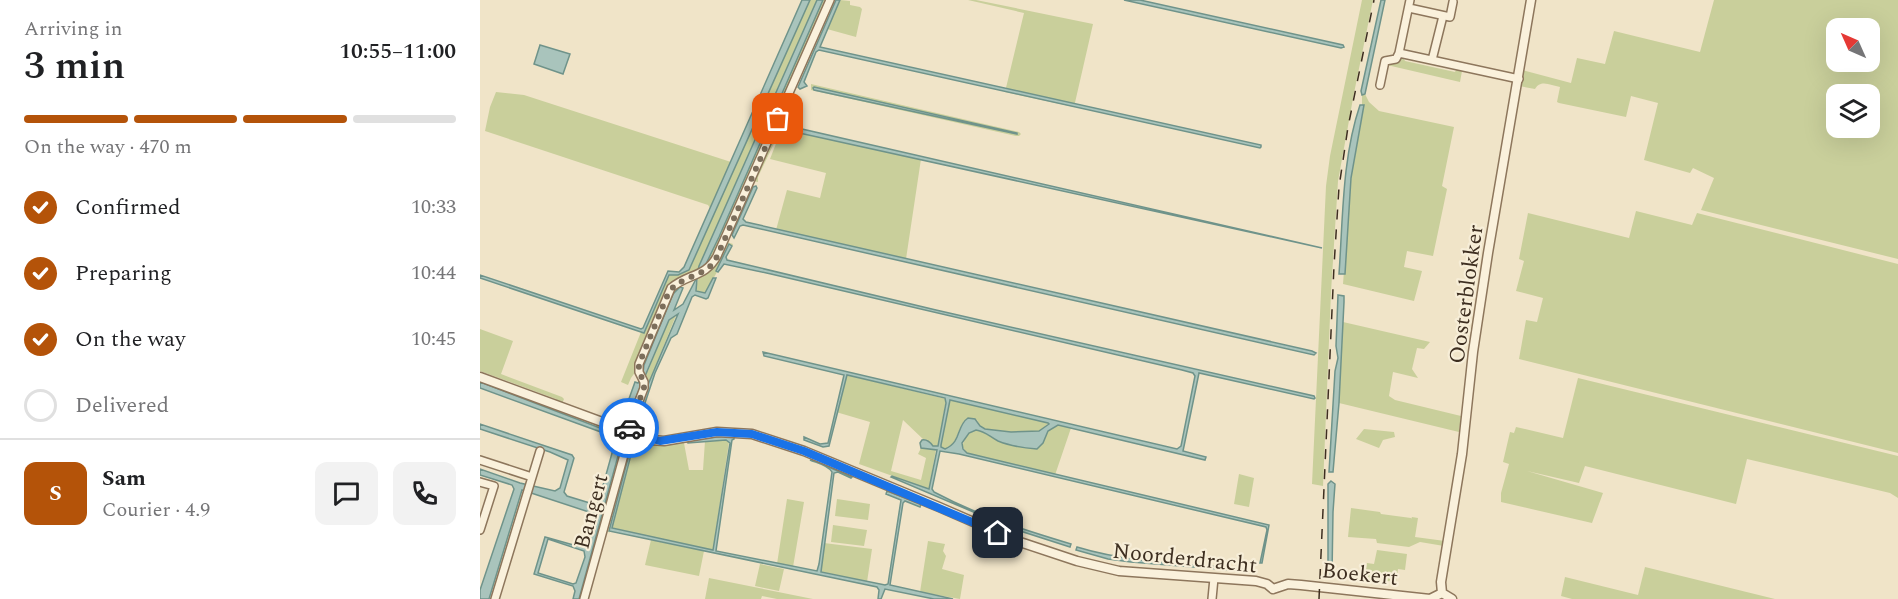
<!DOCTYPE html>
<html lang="en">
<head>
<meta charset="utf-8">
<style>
	:root { --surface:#fff; --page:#f2f2f2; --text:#202124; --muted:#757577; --line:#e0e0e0; --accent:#b45309 }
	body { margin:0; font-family:Spectral,serif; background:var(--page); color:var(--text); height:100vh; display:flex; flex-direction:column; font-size:22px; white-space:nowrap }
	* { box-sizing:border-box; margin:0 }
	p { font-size:20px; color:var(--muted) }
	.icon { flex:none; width:33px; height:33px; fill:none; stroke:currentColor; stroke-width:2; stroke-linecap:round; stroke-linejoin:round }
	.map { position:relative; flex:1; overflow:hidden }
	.drawer { display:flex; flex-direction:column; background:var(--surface); width:480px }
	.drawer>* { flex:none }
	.needle { width:39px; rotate:315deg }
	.tools { position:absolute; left:1346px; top:18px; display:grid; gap:12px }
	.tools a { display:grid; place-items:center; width:54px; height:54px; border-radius:12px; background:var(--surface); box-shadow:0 6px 24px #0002; font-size:30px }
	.pin { position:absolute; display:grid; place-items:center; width:51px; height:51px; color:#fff; margin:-26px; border-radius:12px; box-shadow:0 3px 9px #0006 }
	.courier { position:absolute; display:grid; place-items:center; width:60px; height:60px; margin:-30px; border:4px solid #1a73e8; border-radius:50%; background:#fff; color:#222; box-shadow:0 2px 8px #0007 }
	.summary em { font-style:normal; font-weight:600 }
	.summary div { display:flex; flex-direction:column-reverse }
	.summary { display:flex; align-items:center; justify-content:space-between; height:102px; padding:0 24px }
	h1 { font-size:39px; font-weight:600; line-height:45px }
	.bar { display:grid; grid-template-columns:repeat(4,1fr); gap:9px 6px; align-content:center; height:72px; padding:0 24px }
	.bar i { height:8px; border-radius:4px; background:var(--line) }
	.bar .current { background:var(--accent) }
	.bar p { grid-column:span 4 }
	.line { display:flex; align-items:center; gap:15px; padding:0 24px; border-top:2px solid var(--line) }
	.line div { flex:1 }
	.round { display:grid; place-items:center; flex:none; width:63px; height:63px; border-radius:12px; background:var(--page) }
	ol { padding:0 24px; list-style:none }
	li { display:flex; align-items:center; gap:18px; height:66px }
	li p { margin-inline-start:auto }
	li .icon { padding:6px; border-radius:50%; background:var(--accent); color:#fff; stroke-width:4 }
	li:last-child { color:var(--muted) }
	li i { width:33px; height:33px; border:3px solid var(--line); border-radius:50% }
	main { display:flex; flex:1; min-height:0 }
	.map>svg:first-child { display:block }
</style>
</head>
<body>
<main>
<section class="drawer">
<div class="summary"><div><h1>3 min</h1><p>Arriving in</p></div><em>10:55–11:00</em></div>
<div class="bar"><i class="current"></i><i class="current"></i><i class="current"></i><i></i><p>On the way · 470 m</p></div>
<ol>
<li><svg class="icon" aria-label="check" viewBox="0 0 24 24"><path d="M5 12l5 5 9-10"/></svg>Confirmed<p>10:33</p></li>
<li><svg class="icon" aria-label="check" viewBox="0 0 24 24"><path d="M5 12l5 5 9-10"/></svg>Preparing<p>10:44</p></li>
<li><svg class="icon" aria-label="check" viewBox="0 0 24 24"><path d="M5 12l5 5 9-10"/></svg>On the way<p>10:45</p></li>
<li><i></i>Delivered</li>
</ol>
<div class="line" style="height:108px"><b class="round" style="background:var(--accent);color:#fff">S</b><div><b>Sam</b><p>Courier · 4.9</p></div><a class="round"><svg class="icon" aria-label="chat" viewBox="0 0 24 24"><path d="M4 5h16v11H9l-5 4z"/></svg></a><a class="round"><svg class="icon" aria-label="phone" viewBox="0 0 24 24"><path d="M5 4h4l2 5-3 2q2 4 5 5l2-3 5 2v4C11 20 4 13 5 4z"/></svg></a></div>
</section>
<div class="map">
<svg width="1418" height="599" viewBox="0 0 1418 599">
	<rect width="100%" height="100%" fill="#f0e4c8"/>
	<!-- green -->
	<path fill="#c9cf9b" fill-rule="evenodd" d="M330,0h7l-118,266 -1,6 -24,11 -38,88 -5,7 -3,7 -7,-3 20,-50 3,1 25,-58h9l11,-5z
		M343,0h4l-113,258 -9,8z
		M360,0l10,1v4l10,2 2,2 -6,28 -29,-8z
		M488,0h8l117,24 -19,83 -69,-15 19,-79z
		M882,0h11l-19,93 -16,88 -7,111 -8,194 -11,-2 14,-298 4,-30z
		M1234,0h184v259l-197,-49 13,-32 -21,-10 -3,5 -46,-13 14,-57 -27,-7 -5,21 -67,-14 -2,-1 3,-15c-9,-2 -20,-8 -25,2l-16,-3 3,-16 49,13 6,-25 28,6 9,-33 86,21zM1356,28h33v34h-33zM1356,94h33v34h-33z
		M920,55l3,2 2,4 50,11 2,-4 5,3 -2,11 -73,-17 5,-4 5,1z
		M331,84l208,48 2,2 -2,2h-3l-205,-46zM333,87h1l203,47 -203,-44z
		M16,92l28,3 207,67 -21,46 -2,-3 -223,-74 5,-24z
		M313,93l5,2 -3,2 -14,31 2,1 138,30 -15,100 -130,-29 11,-40 33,8 6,-25 -56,-14 9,-23 -2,1 -19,40v5l-5,-1 20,-46 8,-3 -4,-5z
		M885,94l4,8 10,9 75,16 -12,59 5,3 -14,67 -26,-5 -3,16 18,4 -8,30 -71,-17 8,-106 13,-72 -2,-1v-10z
		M1156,211l56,14 5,-12 201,51v189l-379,-94 7,-39 11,2 6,-24 -27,-7 8,-30 -5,-2 9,-46 101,25z
		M247,242l6,2 -6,13 5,-11 -16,24 1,2 -11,20h-8l-2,-4 3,-12z
		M197,313l-30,74 -8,31 2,-3 -6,15 -3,-4 11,-49 5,-6 21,-51z
		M863,322l87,20 -6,7 -7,-1 -5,21 6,9 -25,-6 -4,24 6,4 66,16 -2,16 -120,-29z
		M0,329l33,12 -12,33 61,23 2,2 -2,5 -5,-1 -1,-4 -76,-28z
		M367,375l99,24 -8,48 -5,-1 -3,-4 -6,-2 -21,-20 -12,51 30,9 5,-22 -8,-4 3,-6 15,1 -7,40 -70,-25 11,-42 -34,-10z
		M1098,378l320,78v42l-8,-5 -143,-34 -11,45 -151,-38 -6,17 -52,-12 76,22 -11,30 -91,-21v-9l8,-29 -6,-2 7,-30 4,1 2,-6 47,11z
		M470,400h2l97,23 -10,8 -28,1 -26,-3 -5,-3 -3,-6 -9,-2c-12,8 -8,24 -22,31l-5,-2v-2z
		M578,425l13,3 -16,47 -88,-22 -5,-7 6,-13 8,-3c8,1 12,4 18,8 16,10 31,8 49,5l5,-12z
		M884,429l30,3 1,5 -12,3 -4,8 -23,-9z
		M159,440l22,4 23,-1 5,27h14l2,-29 21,-1 3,2 -16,108 -101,-22 21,-80 -2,-1 -23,83 2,3 -3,-2 22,-85 5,-5z
		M759,474l15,4 -5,29 -15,-3z
		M307,499l17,3 -11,65 -16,-3z
		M357,499l33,5 -2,16 -33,-4z
		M871,508l29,4 1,2 30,4v1l1,-2 6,1 -3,19 30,4 -1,5 -24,-4 -11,5 -32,-4 -1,-4 -28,-2z
		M353,525l34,5 -3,16 -33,-4z
		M171,540l53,11 -5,25 -54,-11z
		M448,541l17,3 -2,7 3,5 -4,13 22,6 -4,24 -40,-7z
		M344,543l48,6 -5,33 -46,-10z
		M897,550l30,4 -2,16 -7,-1 -2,13 -31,-4 2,-15 7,1z
		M280,564l24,5 -5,22 -24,-5z
		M1165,567l130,32h-203l-11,-3 4,-19 73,18z
		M229,578l104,21h-36l-15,-3 -1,3h-56z"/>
	<!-- water -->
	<path fill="#a9c4bc" stroke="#6f938a" stroke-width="1.5" fill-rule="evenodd" d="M322,0h8l-121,270 -11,5h-9l-25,58 -164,-55v-3l161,54 2,-1 25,-57 11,1 5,-5z
		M337,0h6l-104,237 -14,29 -5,5 -3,8 -1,12 9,2 8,-15h3l-8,20 -2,1 -11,-4 -3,2 -15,37 -6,4 -16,35 -14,42 -4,3 10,-31 31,-73 -9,6 -44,103 -5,1 15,-42 3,1 5,-10 1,-8 29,-71 7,-7 3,1 -9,22 9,-6 13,-25 3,-13z
		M356,0h4l-20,47 441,98v2l-1,1 -441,-98 -3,2 -12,30 3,4 -7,3 -2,-2z
		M644,0h16l203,45 1,2 -3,1z
		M901,0h4l-20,94 -3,1 -1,-4z
		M60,45l30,9 -7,20 -29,-10z
		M334,87l203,46v1l-203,-44 -1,-2z
		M316,96l2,2 -11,25 2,3 533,122 -541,-119z
		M880,105h4l-13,73 -6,96h-6c4,-56 3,-116 21,-169z
		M276,186l1,2 -14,31 3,3 566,129 4,2 -2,2 -571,-130 -3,1 -6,12 -2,-3 21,-48z
		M249,244l3,2 -6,11 1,3 209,50 378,86 1,2 -1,1 -115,-26 -16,78 23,6 -1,3 -147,-35 -10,6 -5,12 -6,6c-13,-1 -27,-3 -39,-8 -8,-4 -13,-10 -22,-11l-7,3 -7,10 1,6 4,4 302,72 -7,38h-2l7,-33 -1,-3 -307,-73 -19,-3 -8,38 2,3c43,23 90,38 137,52l-1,3 -59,-19 -120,-51 1,-1 37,13 8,-39 -16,-2 -1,-5 2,-3c5,-1 8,2 11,6h5l8,-43 -1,-5 -98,-23 -18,71 -6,1 -19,-7v-3l16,7 8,-1 16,-68 -80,-19 -1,-4 414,97 4,-3 14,-70 -2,-3 -11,-3 -411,-96 -47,-10 -6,8 -2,-1zM470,400l98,23 1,1 -10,7 -28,1 -26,-3 -5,-3 -5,-7 -7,-1c-12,8 -6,24 -23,31l-4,-2v-2z
		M858,295l6,1v6l-5,101 -6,69h-4l6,-101 3,-13 -2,-12z
		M0,382l133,51h6l2,8 -3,15 -39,143h-6l2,-8 -2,-5 -39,-12 11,-37 32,9 8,1 4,-6 6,-27 -73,-24 -33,109h-9v-9l34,-101 -2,-4 -32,-10v-6l40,14 35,8 5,-3 8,-28 -18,-8 -70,-23v-5l92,31 2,3 -10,34 3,4 26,8h4l2,-4 15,-54 -1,-7 -4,-4 -129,-47zM68,539l36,12 1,6 -9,26 -3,1 -35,-11z
		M246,436h8v3l-2,1 -16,111 101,20 2,-7 13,-92c-4,-7 -15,-9 -22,-12h2l40,17 -1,1 -13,-6 -4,1 -13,99 64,13 3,-1 13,-84 -15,-6 1,-3 34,13 -1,3 -15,-6 -2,2 -13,82 63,14h-19l-49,-10 -4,10h-3l1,-9 -2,-3 -268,-56 22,-84h2l-21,81 101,22 17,-107 -4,-3 -38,3 -1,-1 9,-3z
		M851,481l4,3 -2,28 -1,63 -4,1v-92z
		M597,547c52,16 112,17 167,22l-1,2 -112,-9 -23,-3 -32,-9z"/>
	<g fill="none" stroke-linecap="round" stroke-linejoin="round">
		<defs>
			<path id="minor" d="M929,8l41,9 3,-15
				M919,53l11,-53
				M952,60l11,-44
				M900,85l5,-24 11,-2 3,-6 120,26
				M0,460l52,17
				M0,482l14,4 -14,44
				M15,599l45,-148
				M104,599l46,-166 -1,-6 15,-39v-6l-5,-10v-8l32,-76c16,-14 35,-11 46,-32l113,-256
				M732,599l2,-21"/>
			<path id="tertiary" d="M0,377l171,63 13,1 53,-9 35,2 52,17 135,56 78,34 60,20 42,10 137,10 11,3 6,5
				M793,589l15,-5 13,1 129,14 12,-6
				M962,593l-1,-11 21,-128 11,-102 15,-99 43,-253
				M962,593l10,6"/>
		</defs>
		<!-- minor casing -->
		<use href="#minor" stroke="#8d765c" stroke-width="10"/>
		<!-- tertiary casing -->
		<use href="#tertiary" stroke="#8d765c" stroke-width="11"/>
		<!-- minor -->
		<use href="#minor" stroke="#faf1dc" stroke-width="7"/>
		<!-- tertiary -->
		<use href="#tertiary" stroke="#faf1dc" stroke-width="8"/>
		<!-- rail -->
		<path stroke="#3d2e20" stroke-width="1.5" stroke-dasharray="10 10" stroke-linecap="butt" d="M839,599l15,-333 5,-79 9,-60 26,-127"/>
	</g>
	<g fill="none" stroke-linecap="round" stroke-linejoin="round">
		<!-- done -->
		<path stroke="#7c6e5b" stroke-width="6" stroke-dasharray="0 10.8" d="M149,428l15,-40c0,-9 -6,-15 -5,-24l29,-70c10,-18 35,-16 47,-33l63,-142"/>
		<!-- route -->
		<path stroke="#1a73e8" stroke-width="8" d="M149,428l1,5 30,8 57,-9 35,2 52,17 194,82"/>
	</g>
	<g text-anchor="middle" stroke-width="4.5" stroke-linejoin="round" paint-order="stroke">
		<!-- street labels -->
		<g font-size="22" fill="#3d2e20" stroke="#f7eed8">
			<text transform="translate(985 294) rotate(-82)" y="8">Oosterblokker</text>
			<text transform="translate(110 511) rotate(-75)" y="8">Bangert</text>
			<text transform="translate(705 557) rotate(6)" y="8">Noorderdracht</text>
			<text transform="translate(880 573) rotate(6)" y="8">Boekert</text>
		</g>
	</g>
</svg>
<div class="tools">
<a><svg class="needle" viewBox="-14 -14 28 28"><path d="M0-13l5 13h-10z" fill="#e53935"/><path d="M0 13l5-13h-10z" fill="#757577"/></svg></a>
<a><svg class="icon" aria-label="layers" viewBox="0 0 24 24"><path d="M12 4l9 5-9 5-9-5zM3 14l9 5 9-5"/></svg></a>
</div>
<div class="pin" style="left:298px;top:119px;background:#ea580c"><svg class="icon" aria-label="bag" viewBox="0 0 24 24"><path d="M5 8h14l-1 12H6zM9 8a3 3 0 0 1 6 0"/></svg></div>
<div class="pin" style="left:518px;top:533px;background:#1f2937"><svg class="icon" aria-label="home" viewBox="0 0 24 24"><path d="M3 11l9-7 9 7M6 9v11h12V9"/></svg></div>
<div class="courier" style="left:149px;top:428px"><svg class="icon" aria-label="car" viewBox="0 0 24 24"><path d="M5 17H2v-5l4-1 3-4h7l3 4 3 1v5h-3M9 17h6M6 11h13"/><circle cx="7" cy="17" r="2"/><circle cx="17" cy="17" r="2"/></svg></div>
</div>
</main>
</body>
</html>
